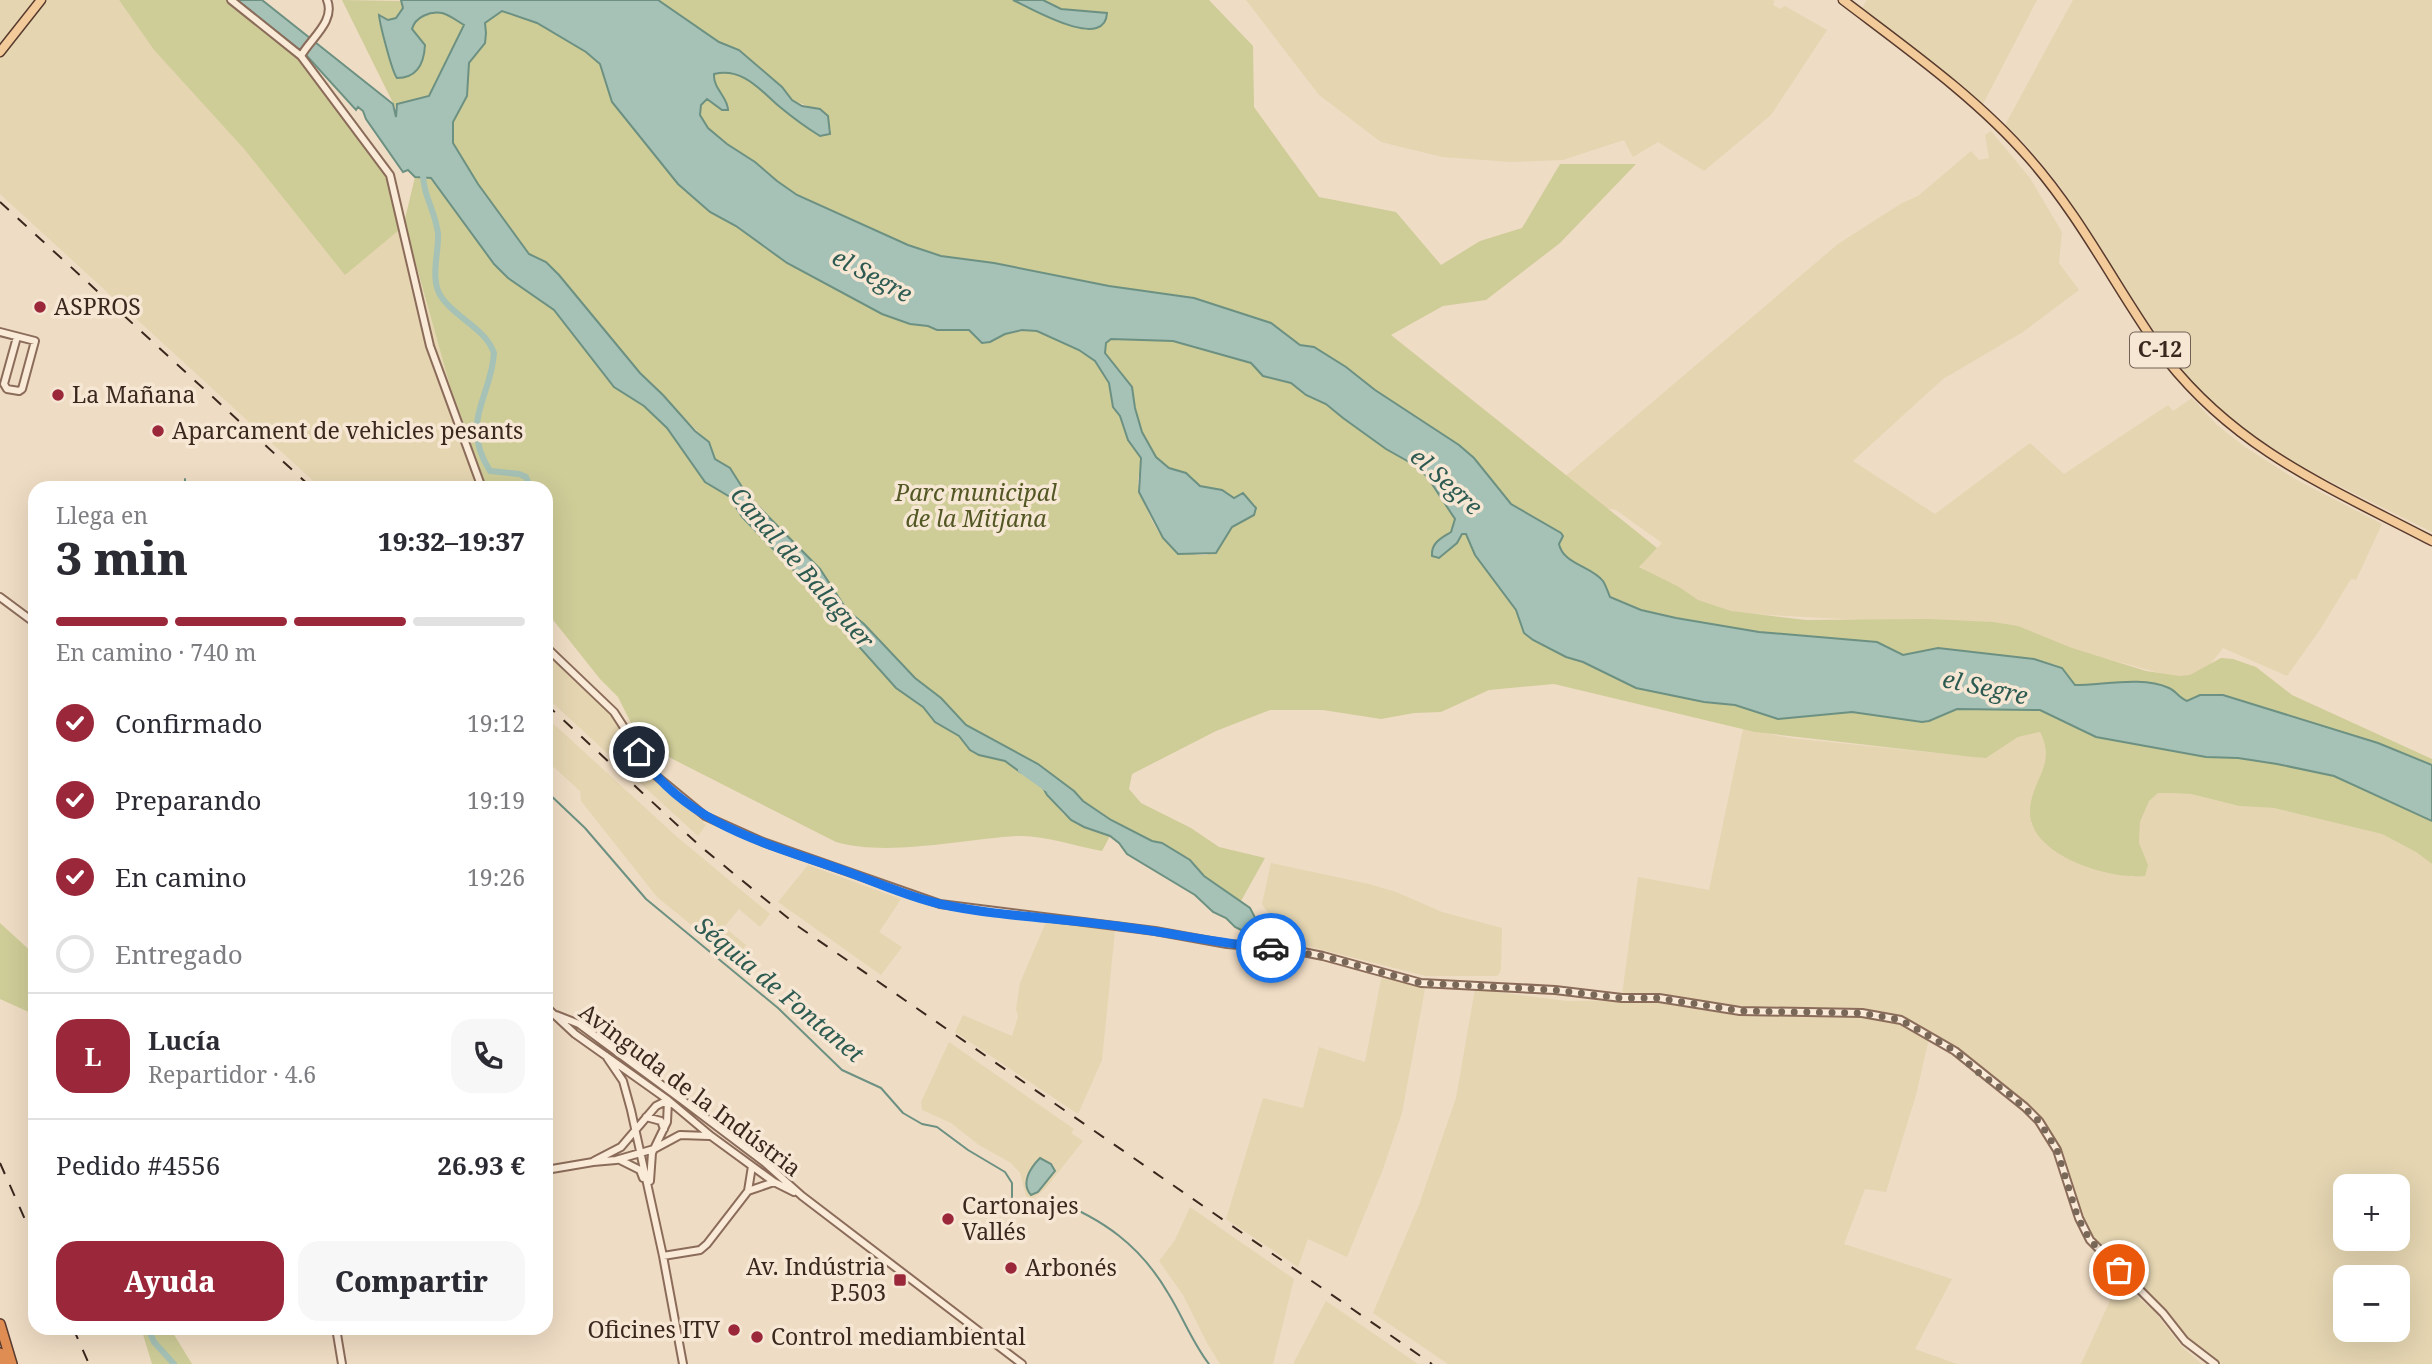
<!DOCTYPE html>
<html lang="es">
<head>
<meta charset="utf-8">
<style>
	:root { --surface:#fff; --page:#f7f7f7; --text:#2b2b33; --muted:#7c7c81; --line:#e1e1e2; --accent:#9b283a }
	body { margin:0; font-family:"Noto Serif",serif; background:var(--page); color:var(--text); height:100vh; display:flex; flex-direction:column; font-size:26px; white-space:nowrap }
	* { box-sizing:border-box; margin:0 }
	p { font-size:23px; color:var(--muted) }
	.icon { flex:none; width:38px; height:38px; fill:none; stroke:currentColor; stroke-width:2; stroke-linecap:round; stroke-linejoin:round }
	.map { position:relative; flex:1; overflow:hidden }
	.panel { position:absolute; left:28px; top:481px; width:525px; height:854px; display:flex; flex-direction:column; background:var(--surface); border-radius:21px; box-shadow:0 7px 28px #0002 }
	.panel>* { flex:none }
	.tools { position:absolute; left:2333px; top:1174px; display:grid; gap:14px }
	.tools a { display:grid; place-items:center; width:77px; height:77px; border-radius:14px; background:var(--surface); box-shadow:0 7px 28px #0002; font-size:35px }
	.pin { position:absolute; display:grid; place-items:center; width:60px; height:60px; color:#fff; margin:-30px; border:4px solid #fff; border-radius:50%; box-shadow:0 2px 7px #0007 }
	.courier { position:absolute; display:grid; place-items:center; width:70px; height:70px; margin:-35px; border:5px solid #1a73e8; border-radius:50%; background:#fff; color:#222; box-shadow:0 2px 9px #0007 }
	.head em { font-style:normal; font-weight:800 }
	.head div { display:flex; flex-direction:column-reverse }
	.head { display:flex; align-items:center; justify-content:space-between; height:119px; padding:0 28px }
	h1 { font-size:46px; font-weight:800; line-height:52px }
	.bar { display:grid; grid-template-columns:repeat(4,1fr); gap:10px 7px; align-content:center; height:84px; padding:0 28px }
	.bar i { height:9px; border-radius:5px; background:var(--line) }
	.bar .on { background:var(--accent) }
	.bar p { grid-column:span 4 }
	.line { display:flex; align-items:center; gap:18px; padding:0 28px; border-top:2px solid var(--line) }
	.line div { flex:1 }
	.round { display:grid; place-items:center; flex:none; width:74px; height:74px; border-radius:21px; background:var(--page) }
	ol { padding:0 28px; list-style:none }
	li { display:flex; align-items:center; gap:21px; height:77px }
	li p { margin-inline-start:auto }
	li .icon { padding:7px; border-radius:50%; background:var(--accent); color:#fff; stroke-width:4 }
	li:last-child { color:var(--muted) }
	li i { width:38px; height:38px; border:4px solid var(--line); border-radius:50% }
	.action { display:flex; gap:14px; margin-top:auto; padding:14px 28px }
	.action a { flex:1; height:80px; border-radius:21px; background:var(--accent); color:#fff; font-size:28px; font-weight:800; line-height:80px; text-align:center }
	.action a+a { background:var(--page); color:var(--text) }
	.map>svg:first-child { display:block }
</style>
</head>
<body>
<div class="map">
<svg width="2432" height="1364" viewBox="0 0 2432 1364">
	<rect width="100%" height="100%" fill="#efdcc4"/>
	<!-- farmland -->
	<path fill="#e5d5b1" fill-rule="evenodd" d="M0,0h119l35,50 91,100 159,74 46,162 36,102h-165l-321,-294z
		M1246,0h526l3,1 -2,4 7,4 5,-3 42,24 -56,85 -67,56 -46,-29 -25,15 -9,-17 -61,20 -52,2 -69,-5 -61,-15 -62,-47z
		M1867,0h170l-54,104 -121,-96z
		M2073,0h359v532l-143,-71 -31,-20 -33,-26 -43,-45 -30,-41 -93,-144 -34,-41 -20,-19z
		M1991,131l39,47 32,54 -3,31 20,27 -56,42 -80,47 -90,82 82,53 95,-71 34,31 104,-69 5,6 19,-13 25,27 28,22 50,32 87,45 -26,56 -5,-1 -30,49 -34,48 -64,-28 -27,35 -169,-46 -110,-14 -185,-10 -28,-6 -65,-41 23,-23 -46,-33 -30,-5 -31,-20 283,-241 64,-41 16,-7 53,-45 8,9 10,-2 -4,-23z
		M546,653l65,60 34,56 61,56 -8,11 -152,-139z
		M546,717l130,119 94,78 -10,13 -21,-18 -15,18 22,18 -11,15 -78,-63 -76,-96 -1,-10 -34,-31z
		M1743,729l47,9 196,20 32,-21 22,-5 6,12 1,13 -1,11 -15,33v23l15,20 27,17 11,5 50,11 13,-11 -8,-23 1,-21 9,-21 9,-8h11l22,1 48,12 35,2 108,26 34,18 16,12v500h-210l-10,-5 -17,-11 -104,-113 -15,-32 -20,-58 -20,-31 -85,-70 -33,-20 -22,-10 -33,-5 -119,-3 -122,-11 16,-118 71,13zM2345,1186h53v53h-53zM2345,1278h53v52h-53z
		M1271,863l98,21 27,8 46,20 60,16 -1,41 -2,5 -2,2h-71l-139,-35 -25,-37z
		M808,865l93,34 -22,33 23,15 -21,28 -103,-73z
		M1046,922l69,9 -13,129 -24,54 -123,-82 8,-17 49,21 6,-19 -2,-8 4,-26z
		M1384,977l38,9 3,3 -23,124 -20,59 -35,85 -39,-18 -10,28 -72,-48 37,-121 40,10 16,-61 46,15 16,-83z
		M1475,989l92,12 89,-1 82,12 130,4 32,6 29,16 -13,57 -30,97 -21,-3 -21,55 108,35 -37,70 42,15h-509l-75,-51 46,-108 37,-107z
		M949,1042l125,87 -3,4 12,8 -38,48 -10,8 -4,2 -5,-3 -6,-23 -9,-10 -32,-18 -28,-22 -29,-13 -1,-8zM1043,1158l11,8 1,6 -17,20 -4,3 -5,-2 -3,-6z
		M1190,1207l104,72 -21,85h-53l-13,-21 -24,-48 -24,-34 16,-21z
		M2119,1281l36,31 26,34 21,18h-121z
		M1326,1301l41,28 51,35h-125z"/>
	<!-- green -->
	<path fill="#cecc97" d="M119,0h111l68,58 86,111 11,21 9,33 11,-46 11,2 3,-2 65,87 14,14 46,32 60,77 30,19 23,22 38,54 25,15 12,20 66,68 9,6 11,21 68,76 27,19 12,15 24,14 8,11 38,14 15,11 10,3 12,11 21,28 15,10 32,12 -8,15c-27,-5 -58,-16 -85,-15 -54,3 -129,21 -181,6l-187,-95 -16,-20 -15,-30 -18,-18 -54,-68v-123h-59l-37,-102 -45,-161 -60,50 -100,-125 -91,-100z
		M342,0l59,1 2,8 -7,9 -8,2 -7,-5 -1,6 17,57c20,-1 28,-14 28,-33l-13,-16c3,-12 18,-18 30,-16 7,2 15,8 22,12l-35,71 -32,8 -2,3z
		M658,0h355c28,11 63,40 91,23l3,-10 -46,-4 -18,-9h166l44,46 1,61 65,90 77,15 45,53 39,-24 42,-13 38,-64h76l-76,79 -74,57 -43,6 -52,29 266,213 -18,19 40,20 19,13 33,11 75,9 123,-1 64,3 25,4 54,22 74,23 33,5 11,-1 31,-17 12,1 23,8 36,28 140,64v6l-94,-35 -115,-35h-23l-13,6c-14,-6 -25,-15 -40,-17 -24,-4 -48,1 -72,1l-8,-11 -11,-9 -22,-6 -103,-10 -28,6 -26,-13 -118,-10 -83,-14 -35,-8 -31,-13c-12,-33 -36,-26 -52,-49l4,-9 -51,-35 -42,-51 -94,-63 -29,-23 -32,-20 -14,-2 -29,-22 -77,-25 -85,-12 -115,-23 -53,-7 -33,-11 -111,-50 -20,-14 -22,-19 -28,-18 -19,-16 -8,-13 1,-10 6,-6 15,11 7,-3 -15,-26v-7c40,-10 62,39 94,52 7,3 16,3 23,5l-6,-18 -33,-13 -10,-13 -49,-40 -14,-5z
		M503,11l34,12 49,29 14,12 12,38 66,82 32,28 26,14 51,37 95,51 28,10 18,2 6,3 35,1 14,13 7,-1 15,-8 25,-4 14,4 42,20 9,7 14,22 4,24 7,9 8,24 13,18c1,9 -4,18 -3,27 2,11 18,47 26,54 10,7 33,20 45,15 18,-7 14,-28 39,-35l7,-14 -12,-12 -9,5 -12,-8 -22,-4 -14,-13 -17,-5 -13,-11 -14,-25 -7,-24 -3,-21 -27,-34 1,-10 5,-4 62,2 78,22 12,13 28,7 15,12 20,9 17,14 43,31 32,18 10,11 27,41 -4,13 -10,6 -2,20 18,-15 5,-9h4l9,21 41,55 8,23 9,7 33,17 17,5 53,26 68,14 31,3 43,14 74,-7 70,10 7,-1 28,-12 83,1 56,27 110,20 32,1 39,6 57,12 98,45v43l-16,-12 -34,-18 -108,-26 -35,-2 -48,-12 -22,-1h-11l-9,8 -9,21 -1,21 9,22 -3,11c-35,4 -113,-20 -115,-62 -1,-33 28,-48 10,-82l-22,5 -32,21 -13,-1 -218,-25 -201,-48 -65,6 -48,22 -27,1 -33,6 -58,-9h-53l-54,21 -84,43 -3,15 12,14 50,25 28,19 46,11 -24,43 -37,-25 -15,-16 -27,-17 -10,-2 -41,-21 -28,-19 -9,-10 -36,-27 -72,-39 -25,-27 -26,-20 -51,-54 -17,-14 -27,-41 -73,-74 -17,-27 -15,-9 -4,-14 -71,-72 -81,-98 -13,-13 -17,-8 -51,-70 -25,-41v-21l14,-26 2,-33 12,-14 4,-9v-17z
		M0,923l35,32v65l-4,-7 -31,-14z
		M141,1328h29l22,36h-40z"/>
	<!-- water -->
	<path fill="#a6c2b6" stroke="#6c9182" stroke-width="2" d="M237,0h25l131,104 3,13 1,-13 32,-8 35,-71c-7,-4 -14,-10 -22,-12 -12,-2 -27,4 -30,16l13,16c-1,19 -8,33 -28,33 -5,-6 -17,-53 -18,-63l9,5 8,-2 7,-10 -2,-8h257l61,42 20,8 43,37 10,13 10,6 18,3 8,7 2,18 -10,2c-13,-8 -28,-19 -40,-29 -19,-16 -37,-40 -66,-33 -1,15 14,23 14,36h-6l-15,-11 -6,6 -1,10 8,13 19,16 28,18 22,19 20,14 111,50 33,11 53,7 115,23 85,12 77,25 29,22 14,2 32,20 29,23 84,55 15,13 37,46 50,29 2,3 -4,8c4,20 32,22 44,37 3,5 5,11 7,16l31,13 35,8 83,14 118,10 26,13 35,-7 96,11 28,9 13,17c29,0 67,-9 94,3 7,3 10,10 18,13l13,-6h23l155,48 54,22v56l-98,-45 -57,-12 -39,-6 -32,-1 -110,-20 -56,-27 -83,-1 -28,12 -7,1 -70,-10 -74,7 -43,-14 -31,-3 -68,-14 -53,-26 -17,-5 -33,-17 -9,-7 -8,-23 -41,-55 -9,-21h-4l-5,9 -18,15 -7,-2c-1,-14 10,-18 19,-24l4,-13 -27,-41 -10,-11 -32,-18 -43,-31 -17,-14 -20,-9 -15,-12 -28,-7 -12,-13 -78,-22 -62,-2 -5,4 -1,10 27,34 3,21 7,24 14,25 13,11 17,5 14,13 22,4 12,8 9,-5 13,15 -2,7 -22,12 -16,26 -38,1 -15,-16 -24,-46 2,-34 -13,-18 -8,-24 -7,-9 -4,-24 -14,-22 -16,-11 -42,-19 -15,-1 -17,4 -15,8 -8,1 -13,-13h-32l-9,-4 -18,-2 -28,-10 -95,-51 -51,-37 -26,-14 -32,-28 -66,-82 -12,-38 -14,-12 -49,-29 -35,-12 -17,12 1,10 -1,10 -16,20 -2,33 -14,26v21l25,41 51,70 17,8 13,13 81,98 23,22 32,36 14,11 6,17 15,9 17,27 73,74 27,41 17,14 51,54 26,20 25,27 72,39 36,27 9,10 28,19 41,21 10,2 28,17 14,16 46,32 14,27 -11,1 -18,-9 -9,-9 -13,-6 -18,-17 -68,-41 -8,-11 -9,-7 -26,-9 -13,-7 -24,-25 -5,-9 -12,-11 -10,-3 -15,-11 -26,-6 -9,-5 -11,-14 -24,-14 -12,-15 -27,-19 -68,-76 -11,-21 -9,-6 -66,-68 -12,-20 -25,-15 -38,-54 -23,-22 -30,-19 -60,-77 -46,-32 -14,-14 -63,-86 -16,-1 -7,-7 -5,2 -37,-53 -3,-8 -5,-4 -2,3 -49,-54z
		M1013,0h30l18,9 46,4c-2,39 -77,-5 -94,-13z
		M1040,1158l11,6 4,7 -17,21 -7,3c-11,-12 0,-28 9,-37z"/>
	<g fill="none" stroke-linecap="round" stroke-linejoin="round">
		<!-- stream -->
		<path stroke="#6c9182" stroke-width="2" d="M185,479v9
			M546,791l39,37 61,71 132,109 64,62 39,18 22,25 19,11 15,3 31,23 37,22 7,11v19l4,5 10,1 26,-9c51,20 88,46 116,94 15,24 24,49 41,71"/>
		<!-- canal -->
		<path stroke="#a6c2b6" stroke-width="6" d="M423,171c-1,23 13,41 15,63 1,19 -9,47 4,64 14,20 43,30 52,55 -3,46 -35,68 -4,118l29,3 7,3 5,11
			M1021,770l25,18
			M148,1328l6,14 20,22"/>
		<defs>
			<path id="minor" d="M231,0l70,56
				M327,0c9,21 -17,39 -26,56l89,119 40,171 52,142
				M0,332l35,9 -13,48 -3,2 -12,-2 -3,-5 13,-47
				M0,597l35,26
				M546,647l68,65 40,62 51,42 58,26 177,62 215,27 72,13 61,5 35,7 98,27 134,7 67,8h37l81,13 122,2 39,7 54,31 70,56 14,14 18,29 22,68 11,22 73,73 22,28 30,23
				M546,1007l29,27 93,66 43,36 63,46 20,10
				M556,1015l23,9 103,76 82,62 38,34 220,168
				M606,1056l17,25 8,29 32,146 20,108
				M646,1117l15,4 3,8
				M546,1158l2,11
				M620,1160l20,10 3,8
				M594,1161l27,-14 35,-41 12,-6
				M546,1170l47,-8 23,-2 38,-11 26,-14 29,1
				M650,1181l2,-28 15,-31 1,-21
				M748,1191l26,-9
				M663,1256l37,-6 7,-6 41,-53 4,-25
				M336,1328l6,36"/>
			<path id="major" d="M1843,0c63,48 134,98 186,158 54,61 90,136 138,202 73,92 164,128 265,181
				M0,52l41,-52"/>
			<path id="highway" d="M0,1324l12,40
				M0,1353l3,11"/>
		</defs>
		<!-- minor casing -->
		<use href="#minor" stroke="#8b6c5a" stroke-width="10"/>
		<!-- major casing -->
		<use href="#major" stroke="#583b2e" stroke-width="11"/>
		<!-- highway casing -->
		<use href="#highway" stroke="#583b2e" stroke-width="12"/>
		<!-- minor -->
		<use href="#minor" stroke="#faead8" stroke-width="6"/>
		<!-- major -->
		<use href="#major" stroke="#f3cb9b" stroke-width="8"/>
		<!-- highway -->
		<use href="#highway" stroke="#e08d53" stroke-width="9"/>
		<!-- rail -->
		<path stroke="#3a281e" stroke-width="2" stroke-dasharray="12 12" stroke-linecap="butt" d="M0,202l312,286
			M546,704l154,142 99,81 633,437
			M0,1163l35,79
			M73,1328l16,36"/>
	</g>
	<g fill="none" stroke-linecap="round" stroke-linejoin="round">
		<!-- done -->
		<path stroke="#796758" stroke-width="7" stroke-dasharray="0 12.6" d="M1271,948l52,8 98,27 134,7 67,8h37l81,13 122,2 39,7 54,31 24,22 29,20 31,28 18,29 21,68 12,22 29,30"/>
		<!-- route -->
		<path stroke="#1a73e8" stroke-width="9" d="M639,752c44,72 132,93 206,119 31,11 63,26 95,33 60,13 123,14 184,23 49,6 97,17 147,21"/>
	</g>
	<!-- markers -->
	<g fill="#9b283a" stroke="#f6e7d4" stroke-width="2.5">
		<circle cx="40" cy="307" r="7"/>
		<circle cx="58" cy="395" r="7"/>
		<circle cx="158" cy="431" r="7"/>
		<circle cx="948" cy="1219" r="7"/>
		<circle cx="1011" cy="1268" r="7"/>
		<rect x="893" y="1273" width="14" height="14" rx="3.5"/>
		<circle cx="734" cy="1330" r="7"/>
		<circle cx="757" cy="1337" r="7"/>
	</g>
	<g text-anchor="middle" stroke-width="7" stroke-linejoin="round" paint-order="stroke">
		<!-- shield labels -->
		<rect fill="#f6e7d4" stroke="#726155" stroke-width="2" x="2130" y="332.5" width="60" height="35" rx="5"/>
		<g font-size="21" font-weight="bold" fill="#3a281e">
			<text x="2160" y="357">C-12</text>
		</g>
		<!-- poi labels -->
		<g font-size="23" fill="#3a281e" stroke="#f6e7d4" text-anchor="start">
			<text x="54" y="315">ASPROS</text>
			<text x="72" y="403">La Mañana</text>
			<text x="172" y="439">Aparcament de vehicles pesants</text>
			<text x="962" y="1214">Cartonajes<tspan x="962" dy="26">Vallés</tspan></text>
			<text x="886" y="1275" text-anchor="end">Av. Indústria<tspan x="886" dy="26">P.503</tspan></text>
			<text x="1025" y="1276">Arbonés</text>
			<text x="720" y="1338" text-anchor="end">Oficines ITV</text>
			<text x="771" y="1345">Control mediambiental</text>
		</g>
		<!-- park labels -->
		<g font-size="23" font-style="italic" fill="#525724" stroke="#f6e7d4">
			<text x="976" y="501">Parc municipal<tspan x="976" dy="26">de la Mitjana</tspan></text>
		</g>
		<!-- street labels -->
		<g font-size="23" fill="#3a281e" stroke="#f6e7d4">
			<text transform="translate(690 1090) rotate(37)" y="8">Avinguda de la Indústria</text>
		</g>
		<!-- water labels -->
		<g font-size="24" font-style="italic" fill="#2d5a51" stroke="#f6e7d4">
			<text transform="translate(872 276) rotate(28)" y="8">el Segre</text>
			<text transform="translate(1446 482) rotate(42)" y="8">el Segre</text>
			<text transform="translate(802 568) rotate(49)" y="8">Canal de Balaguer</text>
			<text transform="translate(1985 688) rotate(12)" y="8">el Segre</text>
			<text transform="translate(779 990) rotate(40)" y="8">Séquia de Fontanet</text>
		</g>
	</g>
</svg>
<div class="tools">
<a>+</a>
<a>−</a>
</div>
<div class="pin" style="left:2119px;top:1270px;background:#ea580c"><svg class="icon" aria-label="bag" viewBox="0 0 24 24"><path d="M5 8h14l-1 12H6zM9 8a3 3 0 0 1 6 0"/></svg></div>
<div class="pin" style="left:639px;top:752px;background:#1f2937"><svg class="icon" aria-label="home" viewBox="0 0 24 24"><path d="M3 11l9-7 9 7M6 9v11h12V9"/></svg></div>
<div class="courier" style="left:1271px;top:948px"><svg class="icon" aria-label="car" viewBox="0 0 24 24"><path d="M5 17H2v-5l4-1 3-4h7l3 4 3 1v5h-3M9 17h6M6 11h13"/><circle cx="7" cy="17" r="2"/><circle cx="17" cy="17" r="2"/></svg></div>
<section class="panel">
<div class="head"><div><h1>3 min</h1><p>Llega en</p></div><em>19:32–19:37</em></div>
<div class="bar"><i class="on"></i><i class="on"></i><i class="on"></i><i></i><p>En camino · 740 m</p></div>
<ol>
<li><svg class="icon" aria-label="check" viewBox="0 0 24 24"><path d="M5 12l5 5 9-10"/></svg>Confirmado<p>19:12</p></li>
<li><svg class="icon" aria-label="check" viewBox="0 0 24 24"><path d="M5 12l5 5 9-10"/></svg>Preparando<p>19:19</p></li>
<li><svg class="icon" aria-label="check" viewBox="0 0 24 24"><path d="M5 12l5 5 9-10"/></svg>En camino<p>19:26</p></li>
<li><i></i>Entregado</li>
</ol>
<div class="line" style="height:126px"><b class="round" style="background:var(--accent);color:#fff">L</b><div><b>Lucía</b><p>Repartidor · 4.6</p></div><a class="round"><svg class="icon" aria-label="phone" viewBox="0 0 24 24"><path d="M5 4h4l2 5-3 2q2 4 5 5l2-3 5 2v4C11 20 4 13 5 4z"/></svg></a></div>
<div class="line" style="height:91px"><div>Pedido #4556</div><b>26.93 €</b></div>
<div class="action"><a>Ayuda</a><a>Compartir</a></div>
</section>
</div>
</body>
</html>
